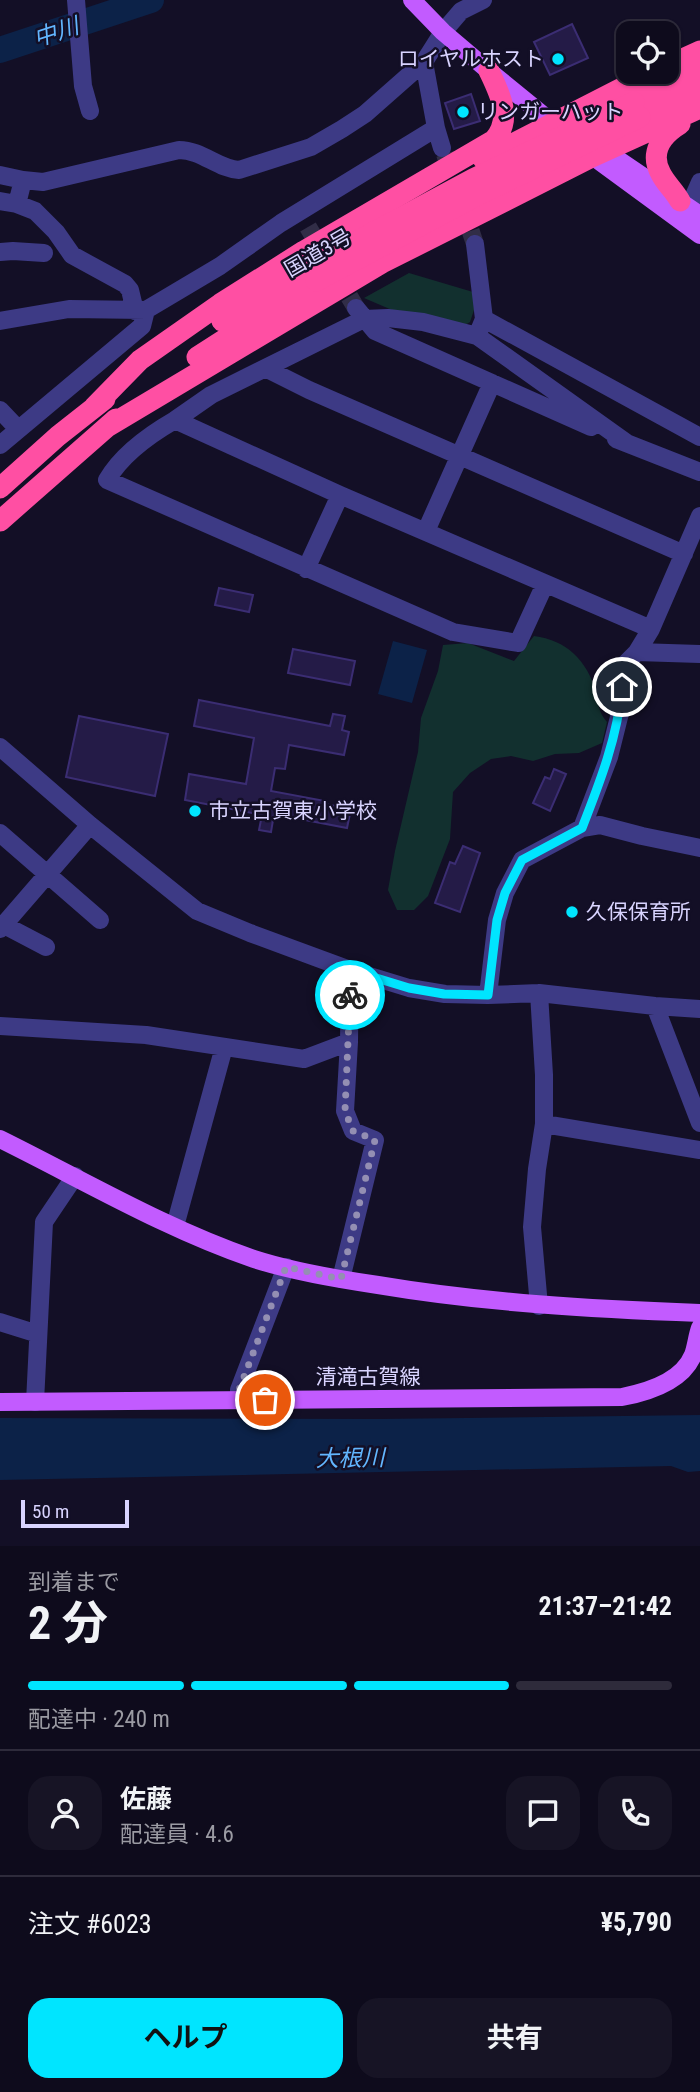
<!DOCTYPE html>
<html lang="ja">
<head>
<meta charset="utf-8">
<style>
	:root { --surface:#0e0b1c; --page:#171425; --text:#f1f3f6; --muted:#9b9ba3; --line:#2e2b3b; --accent:#00e5ff }
	body { margin:0; font-family:"Roboto Condensed","Noto Sans JP",sans-serif; background:var(--page); color:var(--text); height:100vh; display:flex; flex-direction:column; font-size:26px; white-space:nowrap }
	* { box-sizing:border-box; margin:0 }
	p { font-size:23px; color:var(--muted) }
	.icon { flex:none; width:38px; height:38px; fill:none; stroke:currentColor; stroke-width:2; stroke-linecap:round; stroke-linejoin:round }
	.map { position:relative; height:1546px; overflow:hidden }
	.drawer { display:flex; flex-direction:column; background:var(--surface); flex:1 }
	.drawer>* { flex:none }
	.tools { position:absolute; left:616px; top:21px; display:grid; gap:14px }
	.tools a { display:grid; place-items:center; width:63px; height:63px; border-radius:14px; background:var(--surface); box-shadow:0 2px 5px #0004,0 0 0 2px var(--line); font-size:35px }
	.scale { position:absolute; left:21px; bottom:18px; width:108px; box-sizing:border-box; padding-left:7px; border:4px solid #d9d4ff; border-top:0; font-size:19px; line-height:24px; white-space:nowrap; color:#d9d4ff; -webkit-text-stroke:5px #130f26; paint-order:stroke }
	.pin { position:absolute; display:grid; place-items:center; width:60px; height:60px; color:#fff; margin:-30px; border:4px solid #fff; border-radius:50%; box-shadow:0 2px 7px #0007 }
	.courier { position:absolute; display:grid; place-items:center; width:70px; height:70px; margin:-35px; border:5px solid #00e5ff; border-radius:50%; background:#fff; color:#222; box-shadow:0 2px 9px #0007 }
	.head em { font-style:normal; font-weight:700 }
	.head div { display:flex; flex-direction:column-reverse }
	.head { display:flex; align-items:center; justify-content:space-between; height:119px; padding:0 28px }
	h1 { font-size:46px; font-weight:700; line-height:52px }
	.bar { display:grid; grid-template-columns:repeat(4,1fr); gap:10px 7px; align-content:center; height:84px; padding:0 28px }
	.bar i { height:9px; border-radius:5px; background:var(--line) }
	.bar .active { background:var(--accent) }
	.bar p { grid-column:span 4 }
	.line { display:flex; align-items:center; gap:18px; padding:0 28px; border-top:2px solid var(--line) }
	.line div { flex:1 }
	.round { display:grid; place-items:center; flex:none; width:74px; height:74px; border-radius:21px; background:var(--page) }
	.cta { display:flex; gap:14px; margin-top:auto; padding:14px 28px }
	.cta a { flex:1; height:80px; border-radius:21px; background:var(--accent); color:#111; font-size:28px; font-weight:700; line-height:80px; text-align:center }
	.cta a+a { background:var(--page); color:var(--text) }
	.map>svg:first-child { display:block }
</style>
</head>
<body>
<div class="map">
<svg width="700" height="1546" viewBox="0 0 700 1546">
	<rect width="100%" height="100%" fill="#130f26"/>
	<!-- green -->
	<path fill="#12302f" d="M409,273l64,19 3,12 -6,18 -5,3 -66,-12 -35,-15z
		M534,636c32,4 53,24 62,56 3,12 2,20 11,30l-5,21 -23,10 -24,1 -22,7 -22,-5 -20,3 -21,14 -17,19 -3,47 -22,57 -14,14h-17l-9,-20 7,-39 23,-99 3,-34 17,-47 5,-26 25,-2 46,18z"/>
	<!-- water -->
	<path fill="#0c2248" d="M393,641l34,9 -15,53 -34,-9z
		M700,1415v56l-12,1 -17,-6 -671,14v-62l380,1z"/>
	<g fill="none" stroke-linecap="round" stroke-linejoin="round">
		<!-- river -->
		<path stroke="#0c2248" stroke-width="26" d="M0,50l151,-50"/>
	</g>
	<!-- building -->
	<path fill="#241b47" stroke="#3b2d73" stroke-width="2" d="M572,24l16,34 -38,17 -16,-33z
		M471,94l9,27 -26,8 -9,-26z
		M219,588l34,7 -4,17 -34,-7z
		M293,649l62,12 -5,24 -62,-12z
		M199,700l131,26 3,-12 12,2 -3,14 7,2 -5,23 -55,-10 -4,24 -10,-1 -4,23 54,10v3l26,5 -4,19 -73,-14 -3,18 -12,-2 3,-15 -77,-15 4,-26 57,10 8,-46 -60,-12z
		M79,716l89,18 -13,62 -89,-19z
		M554,769l12,5 -16,37 -17,-8 12,-26 5,2z
		M463,846l17,7 -20,59 -25,-9 15,-41 5,2z"/>
	<g fill="none" stroke-linecap="round" stroke-linejoin="round">
		<!-- minor-tunnel -->
		<path stroke="#312d47" stroke-width="18" stroke-dasharray="18 9" stroke-linecap="butt" d="M445,154l30,90
			M308,227l48,81"/>
		<!-- minor -->
		<path stroke="#3d3a85" stroke-width="18" d="M76,0l7,86 7,25
			M436,128l6,20
			M0,175l23,5
			M0,201l17,3 18,7 21,21 16,23 53,29 5,6 5,21
			M17,204l6,-24 20,2 136,-32c23,0 39,19 60,20l72,-23 31,-18 23,-15 59,-52
			M689,207l11,-25
			M475,244l9,75
			M0,252l13,-1 31,2
			M356,308l19,23 216,96
			M0,321l69,-12 77,1 74,-44 61,-43 155,-95 -12,-66 19,-30 18,-21 22,-11
			M477,336l7,-17 216,118
			M265,368l44,22 375,164
			M0,410l18,19
			M175,420c-26,15 -53,34 -68,60l346,152 65,11 27,-59
			M616,439l84,33
			M627,443l-150,-107 -54,-14 -35,-4 -24,1 -153,76 -36,25 165,75 311,134
			M0,445l142,-119 4,-16
			M426,531l66,-148
			M306,569l34,-74
			M637,652l63,2
			M0,747l90,78 107,86 53,22 100,37 59,18 36,6 43,1 51,-2 116,13 45,3
			M582,828l18,-3 42,11 58,12
			M0,833l100,87
			M4,925l42,22
			M0,929l90,-104
			M539,993l5,82v49l-7,45 -5,58 7,79
			M488,995l9,-75 8,-27 17,-33 60,-32 27,-71 12,-48 3,-44 13,-13 14,-23 49,-113
			M655,1006l45,117
			M0,1026l146,9 158,24 45,-17 1,-72
			M544,1124l156,26
			M175,1226l49,-179
			M341,1279l34,-139 -22,-9 -8,-20 4,-69
			M0,1322l38,12
			M239,1400v-10l47,-123
			M35,1402l9,-180 31,-46"/>
		<!-- major -->
		<path stroke="#c25bff" stroke-width="18" d="M412,0l31,32 46,39 71,58
			M598,146l102,69
			M584,150l116,85
			M0,1139c83,41 166,90 254,120 40,13 83,20 124,26 107,18 214,24 322,28
			M0,1402l622,-5c26,-5 60,-15 71,-42 3,-8 4,-19 7,-27"/>
		<!-- highway -->
		<path stroke="#ff4fa3" stroke-width="21" d="M667,66l33,-15
			M634,102l66,-33
			M640,117l60,-30
			M483,159l170,-87
			M680,201c-6,-11 -14,-17 -19,-27 -12,-21 1,-39 19,-50
			M222,321l87,-54
			M197,357l119,-76
			M94,407l46,-47 80,-56 84,-53 190,-111c19,-21 6,-46 -5,-69
			M107,427l275,-164 210,-106 108,-49
			M0,488l58,-52 47,-37
			M0,521l116,-102"/>
		<!-- highway-bridge -->
		<path stroke="#ff4fa3" stroke-width="21" d="M309,267l164,-88 161,-77
			M316,281l164,-87 160,-77"/>
	</g>
	<g fill="none" stroke-linecap="round" stroke-linejoin="round">
		<!-- done -->
		<path stroke="#948fb3" stroke-width="7" stroke-dasharray="0 12.6" d="M265,1400h-26v-10l47,-123 55,12 34,-139 -22,-9 -8,-20 5,-116"/>
		<!-- route -->
		<path stroke="#00e5ff" stroke-width="9" d="M350,995v-25l59,18 35,6 44,1 9,-75 8,-27 17,-33 60,-32c18,-46 36,-92 40,-141"/>
	</g>
	<!-- markers -->
	<g fill="#00e5ff" stroke="#130f26" stroke-width="2.5">
		<circle cx="558" cy="59" r="7"/>
		<circle cx="463" cy="112" r="7"/>
		<circle cx="195" cy="811" r="7"/>
		<circle cx="572" cy="912" r="7"/>
	</g>
	<g text-anchor="middle" stroke-width="5" stroke-linejoin="round" paint-order="stroke">
		<!-- poi labels -->
		<g font-size="21" fill="#d9d4ff" stroke="#130f26" text-anchor="start">
			<text x="544" y="66" text-anchor="end">ロイヤルホスト</text>
			<text x="477" y="119">リンガーハット</text>
			<text x="209" y="818">市立古賀東小学校</text>
			<text x="586" y="919">久保保育所</text>
		</g>
		<!-- street labels -->
		<g font-size="21" fill="#d9d4ff" stroke="#130f26">
			<text transform="translate(318 253) rotate(-30)" y="7">国道3号</text>
			<text x="368" y="1384">清滝古賀線</text>
		</g>
		<!-- water labels -->
		<g font-size="23" font-style="italic" fill="#62b6ff" stroke="#130f26">
			<text transform="translate(56 32) rotate(-18)" y="8">中川</text>
			<text transform="translate(350 1458) rotate(-1)" y="8">大根川</text>
		</g>
	</g>
</svg>
<div class="tools">
<a><svg class="icon" aria-label="locate" viewBox="0 0 24 24"><circle cx="12" cy="12" r="6"/><path d="M12 2v4M12 18v4M2 12h4M18 12h4"/></svg></a>
</div>
<div class="scale">50 m</div>
<div class="pin" style="left:265px;top:1400px;background:#ea580c"><svg class="icon" aria-label="bag" viewBox="0 0 24 24"><path d="M5 8h14l-1 12H6zM9 8a3 3 0 0 1 6 0"/></svg></div>
<div class="pin" style="left:622px;top:687px;background:#1f2937"><svg class="icon" aria-label="home" viewBox="0 0 24 24"><path d="M3 11l9-7 9 7M6 9v11h12V9"/></svg></div>
<div class="courier" style="left:350px;top:995px"><svg class="icon" aria-label="bike" viewBox="0 0 24 24"><circle cx="6" cy="16" r="4"/><circle cx="18" cy="16" r="4"/><path d="M6 16l4-8h5l3 8M10 8l3 8H6M13 5h3"/></svg></div>
</div>
<section class="drawer">
<div class="head"><div><h1>2 分</h1><p>到着まで</p></div><em>21:37–21:42</em></div>
<div class="bar"><i class="active"></i><i class="active"></i><i class="active"></i><i></i><p>配達中 · 240 m</p></div>
<div class="line" style="height:126px"><a class="round"><svg class="icon" aria-label="person" viewBox="0 0 24 24"><circle cx="12" cy="8" r="4"/><path d="M4 21q1-7 8-7t8 7"/></svg></a><div><b>佐藤</b><p>配達員 · 4.6</p></div><a class="round"><svg class="icon" aria-label="chat" viewBox="0 0 24 24"><path d="M4 5h16v11H9l-5 4z"/></svg></a><a class="round"><svg class="icon" aria-label="phone" viewBox="0 0 24 24"><path d="M5 4h4l2 5-3 2q2 4 5 5l2-3 5 2v4C11 20 4 13 5 4z"/></svg></a></div>
<div class="line" style="height:91px"><div>注文 #6023</div><b>¥5,790</b></div>
<div class="cta"><a>ヘルプ</a><a>共有</a></div>
</section>
</body>
</html>
